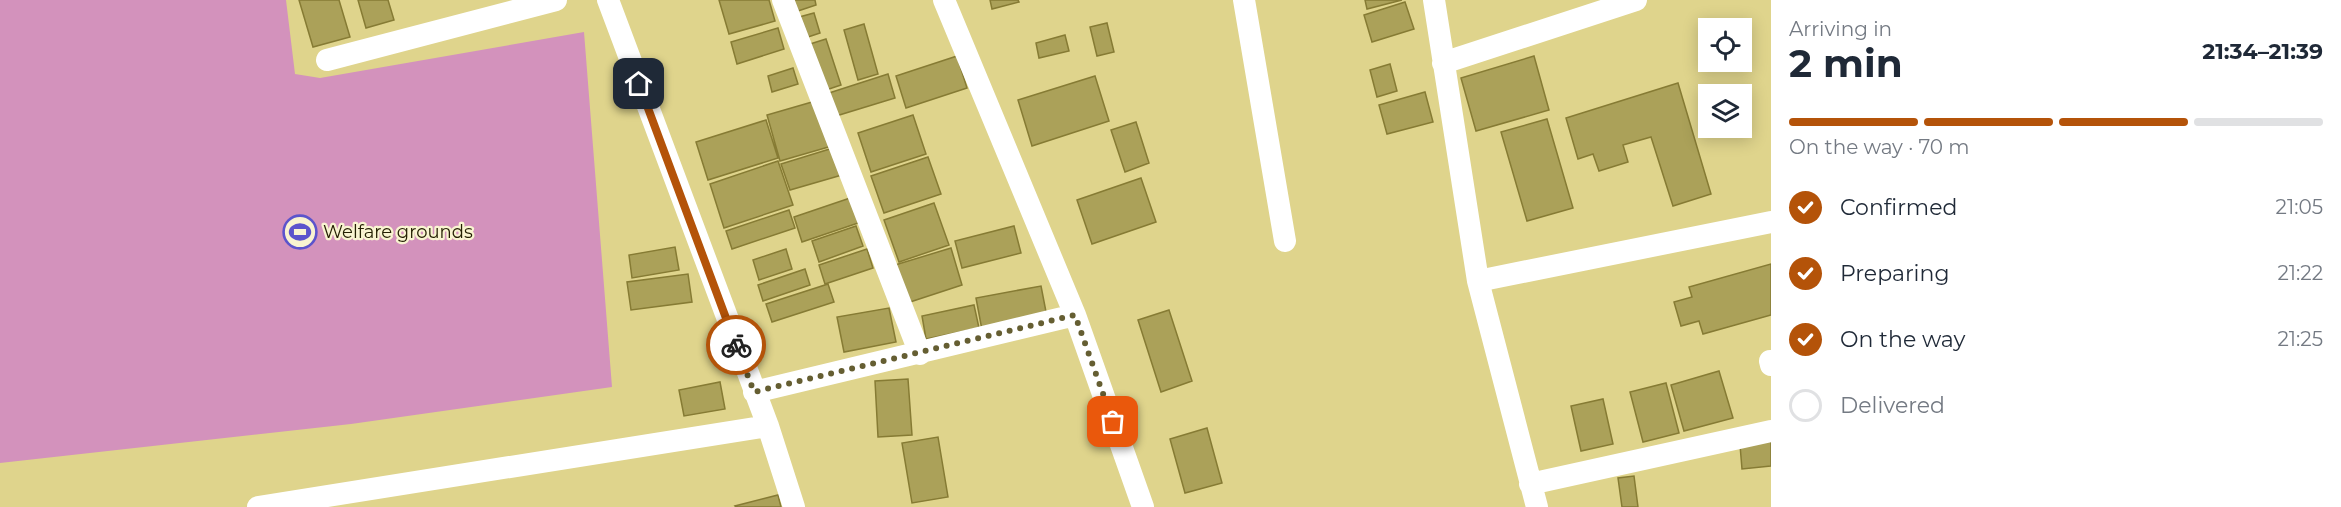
<!DOCTYPE html>
<html lang="en">
<head>
<meta charset="utf-8">
<style>
	:root { --surface:#fff; --page:#f2f2f3; --text:#1f2937; --muted:#747a83; --line:#e0e1e3; --accent:#b45309 }
	body { margin:0; font-family:Montserrat,sans-serif; background:var(--page); color:var(--text); height:100vh; display:flex; flex-direction:column; font-size:22px; white-space:nowrap }
	* { box-sizing:border-box; margin:0 }
	p { font-size:20px; color:var(--muted) }
	.icon { flex:none; width:33px; height:33px; fill:none; stroke:currentColor; stroke-width:2; stroke-linecap:round; stroke-linejoin:round }
	.map { position:relative; flex:1; overflow:hidden }
	.drawer { display:flex; flex-direction:column; background:var(--surface); width:570px }
	.drawer>* { flex:none }
	.buttons { position:absolute; left:1698px; top:18px; display:grid; gap:12px }
	.buttons a { display:grid; place-items:center; width:54px; height:54px; border-radius:0px; background:var(--surface); box-shadow:0 3px 15px #0003; font-size:30px }
	.pin { position:absolute; display:grid; place-items:center; width:51px; height:51px; color:#fff; margin:-26px; border-radius:12px; box-shadow:0 3px 9px #0006 }
	.courier { position:absolute; display:grid; place-items:center; width:60px; height:60px; margin:-30px; border:4px solid #b45309; border-radius:50%; background:#fff; color:#222; box-shadow:0 2px 8px #0007 }
	.overview em { font-style:normal; font-weight:700 }
	.overview div { display:flex; flex-direction:column-reverse }
	.overview { display:flex; align-items:center; justify-content:space-between; height:102px; padding:0 18px }
	h1 { font-size:39px; font-weight:700; line-height:45px }
	.bar { display:grid; grid-template-columns:repeat(4,1fr); gap:9px 6px; align-content:center; height:72px; padding:0 18px }
	.bar i { height:8px; border-radius:4px; background:var(--line) }
	.bar .active { background:var(--accent) }
	.bar p { grid-column:span 4 }
	ol { padding:0 18px; list-style:none }
	li { display:flex; align-items:center; gap:18px; height:66px }
	li p { margin-inline-start:auto }
	li .icon { padding:6px; border-radius:50%; background:var(--accent); color:#fff; stroke-width:4 }
	li:last-child { color:var(--muted) }
	li i { width:33px; height:33px; border:3px solid var(--line); border-radius:50% }
	main { display:flex; flex:1; min-height:0 }
	.map>svg:first-child { display:block }
</style>
</head>
<body>
<main>
<div class="map">
<svg width="1771" height="507" viewBox="0 0 1771 507">
	<rect width="100%" height="100%" fill="#dfd48c"/>
	<!-- green -->
	<path fill="#d392bc" d="M0,0h286l9,74 25,4 264,-46 28,355 -261,37 -351,39z"/>
	<!-- building -->
	<path fill="#aba159" stroke="#867b34" stroke-width="1.5" d="M299,0h40l11,37 -37,10z
		M358,0h30l6,20 -28,8z
		M719,0h50l6,21 -46,13z
		M788,0h27l1,5 -24,8z
		M990,0h28l1,2 -27,7z
		M1365,0h37l-35,9z
		M1405,2l9,27 -42,13 -8,-27z
		M814,13l6,20 -15,5 -6,-21z
		M1107,23l7,29 -17,4 -7,-29z
		M864,24l14,50 -20,6 -14,-50z
		M778,28l6,21 -47,15 -6,-22z
		M1065,35l4,16 -30,7 -3,-15z
		M826,39l15,46 -15,5 -16,-46z
		M957,56l10,32 -61,20 -10,-32z
		M1534,56l15,54 -73,21 -15,-53z
		M1390,64l7,27 -20,6 -7,-27z
		M793,68l5,16 -26,8 -4,-16z
		M888,74l7,24 -59,18 -7,-23z
		M1095,76l14,45 -77,25 -14,-46z
		M1678,83l33,111 -38,12 -22,-69 -28,8 5,17 -29,9 -6,-17 -15,5 -12,-41z
		M1425,92l8,30 -46,12 -8,-29z
		M819,100l13,46 -52,15 -13,-46z
		M913,115l13,39 -55,18 -13,-39z
		M1547,119l26,89 -46,13 -26,-89z
		M766,120l12,38 -70,22 -12,-38z
		M1136,122l13,41 -24,9 -14,-42z
		M833,148l9,27 -52,15 -9,-26z
		M928,157l13,37 -57,19 -13,-37z
		M778,161l15,44 -69,23 -14,-44z
		M1141,178l15,44 -64,22 -15,-44z
		M856,196l8,25 -62,21 -8,-25z
		M934,203l15,42 -50,17 -15,-42z
		M789,210l6,18 -63,21 -6,-18z
		M856,226l7,20 -44,16 -7,-21z
		M1014,226l7,27 -59,15 -7,-27z
		M675,247l4,23 -47,8 -3,-23z
		M951,248l11,37 -55,18 -12,-38z
		M786,249l6,20 -33,11 -6,-20z
		M867,249l6,19 -48,16 -6,-19z
		M1771,264v51l-68,19 -4,-13 -18,5 -7,-24 18,-5 -3,-10z
		M805,269l5,16 -47,16 -5,-16z
		M688,274l4,28 -61,8 -4,-28z
		M828,284l6,18 -62,20 -6,-18z
		M1041,286l6,31 -65,13 -6,-32z
		M974,305l5,23 -53,11 -4,-23z
		M889,308l7,34 -52,10 -7,-35z
		M1169,310l23,71 -31,11 -23,-72z
		M1719,371l14,47 -49,13 -13,-46z
		M908,379l4,56 -34,2 -3,-56z
		M720,382l5,27 -41,7 -5,-26z
		M1666,383l13,50 -36,9 -13,-50z
		M1603,399l10,45 -32,7 -10,-45z
		M1207,428l15,55 -37,10 -15,-54z
		M938,437l10,60 -36,6 -10,-60z
		M1771,441v25l-29,3 -2,-24z
		M1634,476l4,31h-16l-4,-29z
		M778,495l3,12h-45l-1,-1z"/>
	<g fill="none" stroke-linecap="round" stroke-linejoin="round">
		<!-- minor -->
		<path stroke="#fff" stroke-width="22" d="M608,0l160,426 26,81
			M783,0l137,354
			M944,0l131,315 68,192
			M1244,0l41,241
			M1434,0l44,281 59,226
			M327,60l229,-60
			M1443,63l193,-63
			M1478,281l293,-59
			M1770,361l1,4
			M754,392l321,-77
			M1530,484l241,-53
			M258,507l510,-81"/>
	</g>
	<g fill="none" stroke-linecap="round" stroke-linejoin="round">
		<!-- done -->
		<path stroke="#655e32" stroke-width="6" stroke-dasharray="0 10.8" d="M736,345l18,47 321,-77 38,107"/>
		<!-- route -->
		<path stroke="#b45309" stroke-width="8" d="M639,84l97,261"/>
	</g>
	<!-- icons -->
	<defs>
		<symbol id="stadium-ring" viewBox="-11 -11 22 22"><circle r="9.5" fill="#f9f4d1" stroke="#5c54cc" stroke-width="1.5"/><path d="M0-5a6.5 5 0 1 0 0 10a6.5 5 0 1 0 0-10ZM-3.5-1.8h7v3.6h-7Z" fill="#5c54cc"/></symbol>
	</defs>
	<g fill-rule="evenodd">
		<use href="#stadium-ring" x="281" y="213" width="38" height="38"/>
	</g>
	<g text-anchor="middle" stroke-width="4.5" stroke-linejoin="round" paint-order="stroke">
		<!-- poi labels -->
		<g font-size="18" fill="#231f02" stroke="#f9f4d1" text-anchor="start">
			<text x="323" y="238">Welfare grounds</text>
		</g>
	</g>
</svg>
<div class="buttons">
<a><svg class="icon" aria-label="locate" viewBox="0 0 24 24"><circle cx="12" cy="12" r="6"/><path d="M12 2v4M12 18v4M2 12h4M18 12h4"/></svg></a>
<a><svg class="icon" aria-label="layers" viewBox="0 0 24 24"><path d="M12 4l9 5-9 5-9-5zM3 14l9 5 9-5"/></svg></a>
</div>
<div class="pin" style="left:1113px;top:422px;background:#ea580c"><svg class="icon" aria-label="bag" viewBox="0 0 24 24"><path d="M5 8h14l-1 12H6zM9 8a3 3 0 0 1 6 0"/></svg></div>
<div class="pin" style="left:639px;top:84px;background:#1f2937"><svg class="icon" aria-label="home" viewBox="0 0 24 24"><path d="M3 11l9-7 9 7M6 9v11h12V9"/></svg></div>
<div class="courier" style="left:736px;top:345px"><svg class="icon" aria-label="bike" viewBox="0 0 24 24"><circle cx="6" cy="16" r="4"/><circle cx="18" cy="16" r="4"/><path d="M6 16l4-8h5l3 8M10 8l3 8H6M13 5h3"/></svg></div>
</div>
<section class="drawer">
<div class="overview"><div><h1>2 min</h1><p>Arriving in</p></div><em>21:34–21:39</em></div>
<div class="bar"><i class="active"></i><i class="active"></i><i class="active"></i><i></i><p>On the way · 70 m</p></div>
<ol>
<li><svg class="icon" aria-label="check" viewBox="0 0 24 24"><path d="M5 12l5 5 9-10"/></svg>Confirmed<p>21:05</p></li>
<li><svg class="icon" aria-label="check" viewBox="0 0 24 24"><path d="M5 12l5 5 9-10"/></svg>Preparing<p>21:22</p></li>
<li><svg class="icon" aria-label="check" viewBox="0 0 24 24"><path d="M5 12l5 5 9-10"/></svg>On the way<p>21:25</p></li>
<li><i></i>Delivered</li>
</ol>
</section>
</main>
</body>
</html>
